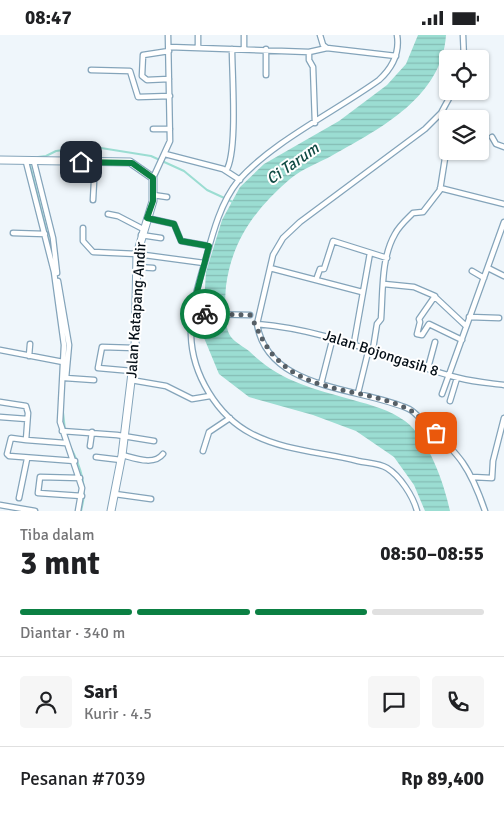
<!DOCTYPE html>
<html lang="id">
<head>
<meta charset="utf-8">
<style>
	:root { --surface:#fff; --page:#f6f6f6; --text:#202124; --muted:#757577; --line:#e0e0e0; --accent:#0b8043 }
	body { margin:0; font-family:Signika,sans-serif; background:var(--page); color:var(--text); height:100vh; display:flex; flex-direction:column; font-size:19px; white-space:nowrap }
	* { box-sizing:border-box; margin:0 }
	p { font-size:16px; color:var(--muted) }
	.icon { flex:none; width:28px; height:28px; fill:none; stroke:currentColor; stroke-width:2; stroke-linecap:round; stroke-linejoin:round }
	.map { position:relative; height:476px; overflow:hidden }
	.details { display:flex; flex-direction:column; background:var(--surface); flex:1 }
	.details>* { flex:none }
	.fabs { position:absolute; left:439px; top:15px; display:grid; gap:10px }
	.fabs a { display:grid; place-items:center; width:50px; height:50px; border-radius:5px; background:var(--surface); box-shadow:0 1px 4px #0004; font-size:25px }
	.pin { position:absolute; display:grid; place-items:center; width:42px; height:42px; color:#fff; margin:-21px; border-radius:10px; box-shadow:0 2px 8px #0006 }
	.courier { position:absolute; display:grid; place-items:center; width:50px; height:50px; margin:-25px; border:4px solid #0b8043; border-radius:50%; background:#fff; color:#222; box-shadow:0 1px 6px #0007 }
	.headline em { font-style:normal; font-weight:700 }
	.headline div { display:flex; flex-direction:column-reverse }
	.headline { display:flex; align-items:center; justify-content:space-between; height:85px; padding:0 20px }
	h1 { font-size:32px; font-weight:700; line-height:38px }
	.bar { display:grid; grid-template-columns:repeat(4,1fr); gap:8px 5px; align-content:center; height:60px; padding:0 20px }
	.bar i { height:6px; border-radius:4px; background:var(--line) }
	.bar .active { background:var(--accent) }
	.bar p { grid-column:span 4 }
	.line { display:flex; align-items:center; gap:12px; padding:0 20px; border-top:1px solid var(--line) }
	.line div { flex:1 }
	.round { display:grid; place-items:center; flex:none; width:52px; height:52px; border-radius:5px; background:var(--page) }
	.status { display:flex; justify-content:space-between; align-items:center; height:35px; padding:0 25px; background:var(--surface); direction:ltr }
	.status svg { height:14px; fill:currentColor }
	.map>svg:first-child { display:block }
</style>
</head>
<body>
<div class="status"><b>08:47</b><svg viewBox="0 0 49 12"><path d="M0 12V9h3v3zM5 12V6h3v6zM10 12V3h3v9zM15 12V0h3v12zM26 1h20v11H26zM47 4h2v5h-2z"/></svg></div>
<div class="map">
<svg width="504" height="476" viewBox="0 0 504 476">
	<defs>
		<pattern id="water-rules" width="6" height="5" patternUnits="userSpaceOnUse" patternTransform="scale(1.25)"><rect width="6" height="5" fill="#9bddd2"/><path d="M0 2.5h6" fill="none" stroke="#84bcb4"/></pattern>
	</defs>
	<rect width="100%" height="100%" fill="#eff6fb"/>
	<!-- water -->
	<path fill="url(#water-rules)" d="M418,0h28c-4,62 -65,93 -113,120 -14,8 -30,13 -43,24 -34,29 -58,61 -64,107 -1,13 -3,40 5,51 5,6 13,10 18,14 32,31 63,37 104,49 18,5 37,10 52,21 24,18 39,62 45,90h-25l-11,-26 -20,-28 -38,-26 -43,-16 -64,-18 -30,-23 -17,-41 4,-61 16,-52 18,-33 24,-23 75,-43 48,-36 19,-21z"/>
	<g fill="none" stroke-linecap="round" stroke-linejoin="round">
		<!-- stream -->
		<path stroke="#9bddd2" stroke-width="2" d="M38,122l8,-1 10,-5 24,-3h21l50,8 33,15 23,19 26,12
			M29,126l25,100
			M63,377l2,18
			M70,411c11,21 18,42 11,65"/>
		<defs>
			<path id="street" d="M198,0v13
				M244,0v14
				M320,0l3,10 4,3
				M397,0c3,18 -5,33 -18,45 -43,31 -107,62 -141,101 -17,21 -25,51 -32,77 -7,24 -16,52 -15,77 1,39 26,81 61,99 33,17 70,18 106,27 9,2 21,2 29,7 13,8 26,28 30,43
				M463,0l1,24
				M169,12l140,5 18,-4 69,8
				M169,16l-26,4 -1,21 5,4 22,-1
				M309,17v8l4,7 2,56
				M91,35l39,1 8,26 32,-1
				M266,40v-26
				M453,56l-12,22 -16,16 -125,93 -17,16 -10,17 -16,69c11,67 103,63 152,85 6,3 11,10 17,15 34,31 44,43 59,87
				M153,94h17
				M492,102l4,7 8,3
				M165,119l58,15 17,11
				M26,127l28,110 10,73 -4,77 22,66 -4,23
				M34,127l19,76 4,35
				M226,136c12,-18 6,-97 6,-122
				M153,143l17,-37 -2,-106
				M440,153l64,16
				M153,160l14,2
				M93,165l2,-37
				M108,179l10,2 25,13
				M147,183l27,6 7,17 28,5
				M83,193v13l10,11 44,2 67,9
				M13,198l32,1
				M141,200l20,3
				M138,232l15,1
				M270,233l92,24
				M488,233l16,8
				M472,236l12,7
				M316,245l4,-11h4l9,-28 54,17
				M58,246l11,64 -3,33
				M384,249l30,3 21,9 -16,23 1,3 -3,12 5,1 7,-11 33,16
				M434,261l32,30
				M199,279l51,1
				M469,282l30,1
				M257,289c74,6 132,36 202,54 15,4 30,5 45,7
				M354,308l16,-90
				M373,314l4,-25 4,-5c2,-28 0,-61 14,-85 4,-8 12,-15 18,-21l10,-1 17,-22 6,-38
				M0,315l63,12
				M29,321l1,-12
				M428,333l7,-26
				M132,336l-34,-3 4,-21 33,1
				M65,343l29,2
				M131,345l35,6 26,13 18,-3
				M321,349l12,-47
				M358,358l11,-45
				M442,359l62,-172
				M450,366l7,-23
				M0,367l26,4 2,7 -2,27 39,3
				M0,382l27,2
				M62,396l55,4 37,6
				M26,405l-15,-2 -4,16 2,2 66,5
				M90,411l2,-14
				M203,416l6,-19 21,-14
				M122,420c12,3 32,11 41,-1
				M96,422l25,3
				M472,442l20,1 1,-17 11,-43
				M80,443l-40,-1 -2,16 44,3
				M115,459l36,5
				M19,463l8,-39
				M0,470l35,6"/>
			<path id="secondary" d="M0,125l130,2 23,16v23l-16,53 -2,94 -13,107 -11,56"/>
		</defs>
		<!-- street casing -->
		<use href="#street" stroke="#84a4ba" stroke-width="7"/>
		<!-- secondary casing -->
		<use href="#secondary" stroke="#84a4ba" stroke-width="9"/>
		<!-- street -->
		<use href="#street" stroke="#fff" stroke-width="4.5"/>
		<!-- secondary -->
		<use href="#secondary" stroke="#fff" stroke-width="7"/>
	</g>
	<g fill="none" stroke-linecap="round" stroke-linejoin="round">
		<!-- done -->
		<path stroke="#565f66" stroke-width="5" stroke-dasharray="0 9" d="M205,279l45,1c9,16 14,32 28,45 35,35 90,28 132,50 9,5 17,16 26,23"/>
		<!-- route -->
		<path stroke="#0b8043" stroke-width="6" d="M81,127l51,1 21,15v23l-6,17 27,6 7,17 28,5 -15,57 5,11h6"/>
	</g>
	<g text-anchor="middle" stroke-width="4" stroke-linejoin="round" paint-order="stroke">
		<!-- street labels -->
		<g font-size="15" fill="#040e16" stroke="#fff">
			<text transform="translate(136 275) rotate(-86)" y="5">Jalan Katapang Andir</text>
			<text transform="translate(381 318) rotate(18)" y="5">Jalan Bojongasih 8</text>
		</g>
		<!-- water labels -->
		<g font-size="16" font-style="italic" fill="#104a43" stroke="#fff">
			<text transform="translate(292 128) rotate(-35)" y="6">Ci Tarum</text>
		</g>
	</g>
</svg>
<div class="fabs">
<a><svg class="icon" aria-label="locate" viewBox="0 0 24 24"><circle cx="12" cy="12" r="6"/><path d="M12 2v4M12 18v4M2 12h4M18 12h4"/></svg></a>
<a><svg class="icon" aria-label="layers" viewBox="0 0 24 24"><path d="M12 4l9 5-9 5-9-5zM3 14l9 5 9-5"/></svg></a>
</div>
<div class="pin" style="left:436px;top:398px;background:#ea580c"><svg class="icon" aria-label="bag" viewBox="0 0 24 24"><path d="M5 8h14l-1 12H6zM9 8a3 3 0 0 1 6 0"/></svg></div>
<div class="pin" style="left:81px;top:127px;background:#1f2937"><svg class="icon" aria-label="home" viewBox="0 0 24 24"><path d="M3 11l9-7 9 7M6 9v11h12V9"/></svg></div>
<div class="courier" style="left:205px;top:279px"><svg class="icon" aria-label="bike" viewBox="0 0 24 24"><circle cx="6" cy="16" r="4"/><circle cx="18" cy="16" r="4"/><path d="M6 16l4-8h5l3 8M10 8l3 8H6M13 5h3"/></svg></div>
</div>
<section class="details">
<div class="headline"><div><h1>3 mnt</h1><p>Tiba dalam</p></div><em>08:50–08:55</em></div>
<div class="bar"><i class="active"></i><i class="active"></i><i class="active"></i><i></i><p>Diantar · 340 m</p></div>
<div class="line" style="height:90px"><a class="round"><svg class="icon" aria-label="person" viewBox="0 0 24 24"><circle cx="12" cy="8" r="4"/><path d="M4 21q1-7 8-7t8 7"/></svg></a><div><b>Sari</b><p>Kurir · 4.5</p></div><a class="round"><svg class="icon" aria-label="chat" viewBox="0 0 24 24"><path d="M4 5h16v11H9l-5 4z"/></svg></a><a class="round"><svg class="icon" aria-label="phone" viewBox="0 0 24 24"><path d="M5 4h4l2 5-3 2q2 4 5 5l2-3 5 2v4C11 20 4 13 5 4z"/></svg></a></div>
<div class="line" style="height:65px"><div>Pesanan #7039</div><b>Rp 89,400</b></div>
</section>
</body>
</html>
